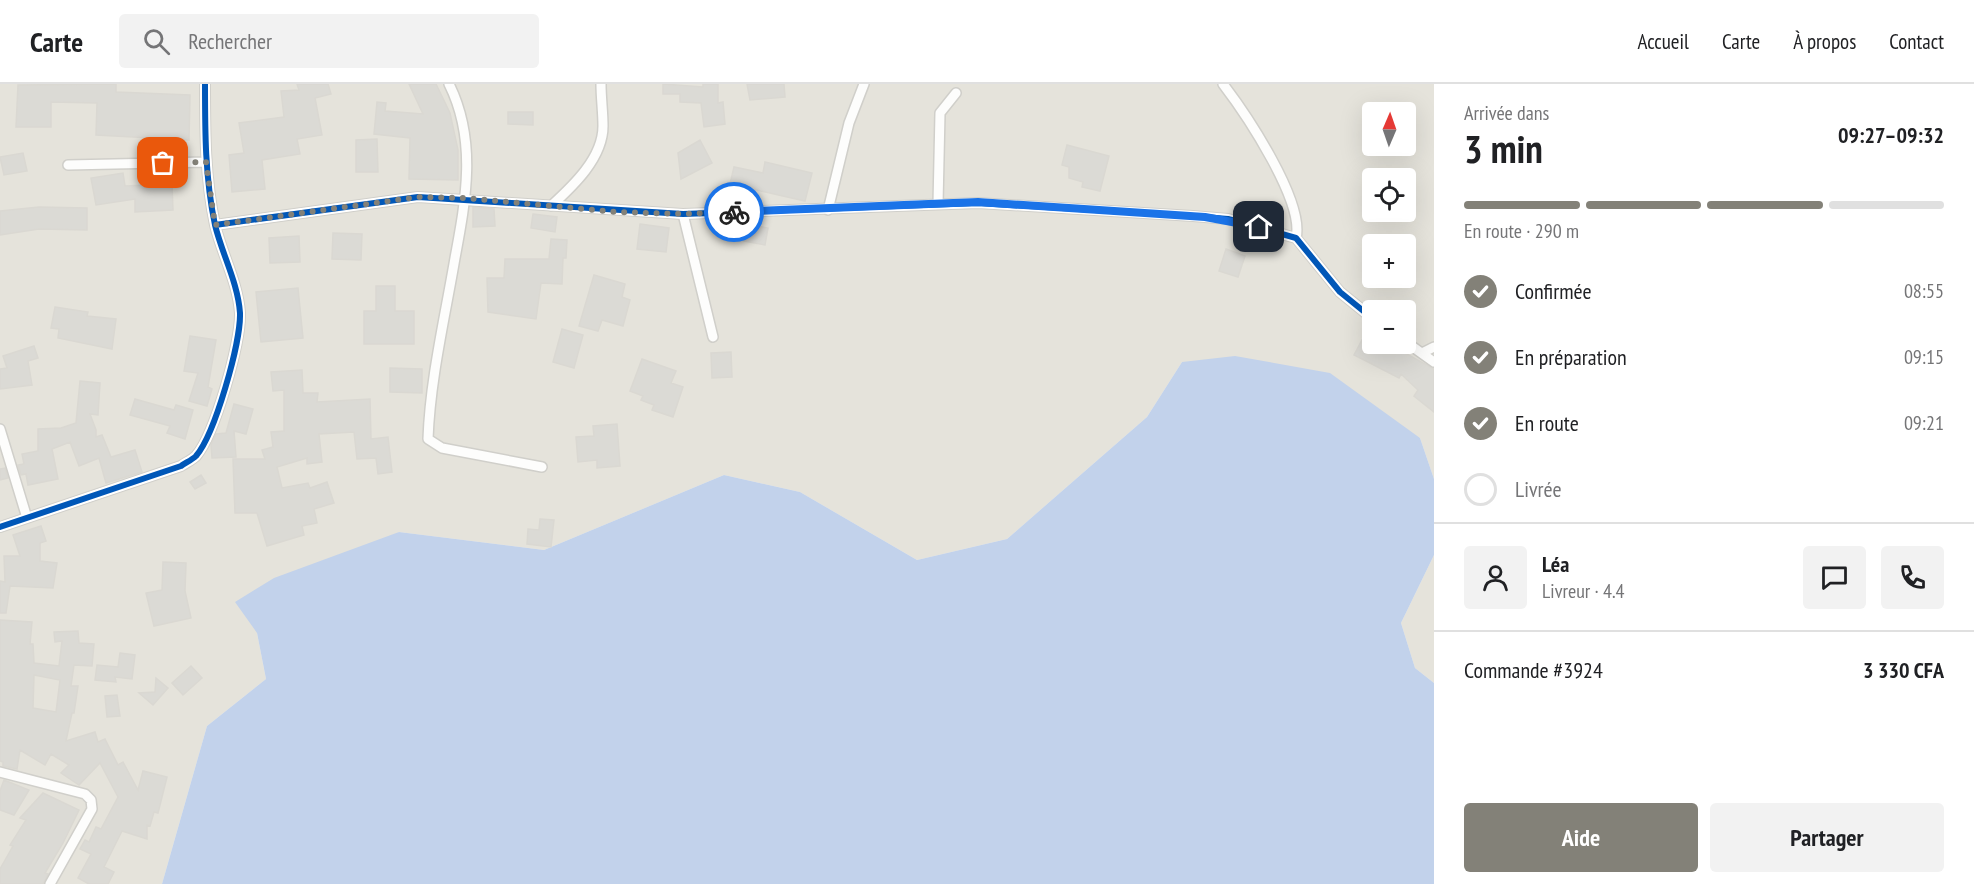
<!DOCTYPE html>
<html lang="fr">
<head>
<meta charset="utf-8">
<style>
	:root { --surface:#fff; --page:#f2f2f2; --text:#202124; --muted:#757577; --line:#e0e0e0; --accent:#838178 }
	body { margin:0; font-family:"PT Sans Narrow",sans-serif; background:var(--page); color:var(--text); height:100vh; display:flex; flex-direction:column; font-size:22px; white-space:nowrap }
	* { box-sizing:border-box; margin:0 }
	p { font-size:20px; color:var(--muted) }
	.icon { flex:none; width:33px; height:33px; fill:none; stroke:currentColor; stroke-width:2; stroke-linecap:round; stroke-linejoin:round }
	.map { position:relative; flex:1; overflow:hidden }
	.panel { display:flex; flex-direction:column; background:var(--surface); width:540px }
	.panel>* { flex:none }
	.needle { width:39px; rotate:2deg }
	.fabs { position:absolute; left:1362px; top:18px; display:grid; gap:12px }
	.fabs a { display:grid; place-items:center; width:54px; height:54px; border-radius:6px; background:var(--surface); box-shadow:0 6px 24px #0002; font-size:30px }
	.pin { position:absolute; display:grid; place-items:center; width:51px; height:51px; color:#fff; margin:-26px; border-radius:12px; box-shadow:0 3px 9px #0006 }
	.courier { position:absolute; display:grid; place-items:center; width:60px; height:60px; margin:-30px; border:4px solid #1a73e8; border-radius:50%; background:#fff; color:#222; box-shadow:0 2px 8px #0007 }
	.summary em { font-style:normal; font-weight:600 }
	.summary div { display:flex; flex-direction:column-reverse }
	.summary { display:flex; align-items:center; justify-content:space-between; height:102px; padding:0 30px }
	h1 { font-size:39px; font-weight:600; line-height:45px }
	.bar { display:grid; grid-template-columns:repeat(4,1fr); gap:9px 6px; align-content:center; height:72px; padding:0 30px }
	.bar i { height:8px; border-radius:4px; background:var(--line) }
	.bar .active { background:var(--accent) }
	.bar p { grid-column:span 4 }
	.line { display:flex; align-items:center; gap:15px; padding:0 30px; border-top:2px solid var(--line) }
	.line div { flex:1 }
	.round { display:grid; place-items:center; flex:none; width:63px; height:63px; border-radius:6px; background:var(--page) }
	ol { padding:0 30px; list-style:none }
	li { display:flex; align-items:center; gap:18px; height:66px }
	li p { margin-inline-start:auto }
	li .icon { padding:6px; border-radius:50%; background:var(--accent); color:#fff; stroke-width:4 }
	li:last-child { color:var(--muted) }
	li i { width:33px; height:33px; border:3px solid var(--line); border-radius:50% }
	.primary-button { display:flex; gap:12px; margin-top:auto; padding:12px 30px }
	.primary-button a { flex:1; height:69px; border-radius:6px; background:var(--accent); color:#fff; font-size:24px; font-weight:600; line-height:69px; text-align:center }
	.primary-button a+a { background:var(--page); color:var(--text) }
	header { display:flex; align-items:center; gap:36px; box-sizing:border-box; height:84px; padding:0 30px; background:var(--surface); border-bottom:2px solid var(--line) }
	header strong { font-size:28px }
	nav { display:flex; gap:33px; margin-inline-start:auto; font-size:21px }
	.search { width:420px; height:54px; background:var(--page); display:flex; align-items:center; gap:15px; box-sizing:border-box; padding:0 21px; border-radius:6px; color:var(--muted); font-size:22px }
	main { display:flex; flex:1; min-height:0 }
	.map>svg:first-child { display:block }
</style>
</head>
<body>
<header>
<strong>Carte</strong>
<div class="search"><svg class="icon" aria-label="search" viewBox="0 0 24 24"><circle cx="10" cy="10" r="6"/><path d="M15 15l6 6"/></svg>Rechercher</div>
<nav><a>Accueil</a><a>Carte</a><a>À propos</a><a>Contact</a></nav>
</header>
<main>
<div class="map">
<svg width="1434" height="800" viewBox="0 0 1434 800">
	<rect width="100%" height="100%" fill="#f2f1ec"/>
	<!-- residential -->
	<path fill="#e5e3db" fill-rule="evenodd" d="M0,0h1434v395l-14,-41 -238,-76 -35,55 -140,122 -90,21 -117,-68 -76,-17 -180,75 -145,-18 -142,101 9,46 -59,47 -45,158h-162zM1372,28h34v34h-34zM1372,94h34v34h-34zM1372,160h34v34h-34zM1372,226h34v34h-34z
		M1434,471v128l-19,-15 -14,-45z"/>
	<!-- water -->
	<path fill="#c2d2eb" d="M1235,272l95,17 90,65 14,41v76l-33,68 14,45 19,15v201h-1272l45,-158 59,-47 -9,-46 -22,-31 39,-24 125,-46 145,18 180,-75 76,17 117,68 90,-21 140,-122 35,-55z"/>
	<!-- building -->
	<path fill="#dbdad5" stroke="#dad8d2" stroke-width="1.5" fill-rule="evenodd" d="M116,0v8l74,3 -1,45 -93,-5 1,-32 -46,-1v25h-35l2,-42z
		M297,0h31l3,10 -16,4 7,37 -25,4 3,15 -38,6 3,29 -33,3 -3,-37 15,-2 -5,-30 45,-6 -3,-26 18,-1z
		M409,0h27l14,29 8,37v30l-49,-1 1,-41 -36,-4 3,-32 9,1 -1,8 38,3z
		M663,0l40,3v-3h15v19l5,-1 2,22 -21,3 -3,-24 -21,-1v-8h-17z
		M747,0h37l1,13 -35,3z
		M508,28h25v13l-25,-1z
		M377,55l1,33h-22v-32z
		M700,56l12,23 -31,16 -3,-26z
		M1067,61l42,11 -9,35 -18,-4 1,-5 -14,-4v-11l-7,-2z
		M23,69l4,18 -23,4 -4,-18z
		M765,78l47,11 -7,28 -75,-17 4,-17 29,6z
		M123,89l2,13 47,-2 1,26 -38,2v-13l-39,6 -5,-27z
		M39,123l48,1v22l-48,-1 -39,6v-24z
		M473,123l21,2 1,17 -22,1z
		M533,130l24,3 -2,15 -24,-4z
		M640,140l29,4 -3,24 -29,-3z
		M746,140l22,4 -3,17 -22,-4z
		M333,149l29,1 -1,26 -29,-1z
		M299,152l1,26 -30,1 -1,-25z
		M551,155l16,1 -1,18h-3l-1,26 -21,-1 -5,36 -48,-7 -1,-34h17l1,-19h44z
		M1226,165l19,7 -7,21 -19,-6z
		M594,191l31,9 -3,13 8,3 -7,26 -21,-6 -4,11 -19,-5z
		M376,202h19v25h19v33h-50v-33h12z
		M298,204l5,50 -42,4 -5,-50z
		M55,223l33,5 -1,4 29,3 -4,30 -54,-11 1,-9 -8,-1z
		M562,245l21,6 -9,33 -21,-6z
		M190,252l26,4 -8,47 4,2 -5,17 -18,-5 9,-28 -14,-2z
		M1362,256l17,8 3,-4h7l45,25v43l-20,-16 4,-6 -17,-16 -2,4 -45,-23z
		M34,262l4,12 -10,3 4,24 -32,4v-20l7,-1 -4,-12z
		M731,268l1,25 -20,1 -1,-25z
		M642,275l34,12 -5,12 12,4 -10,30 -21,-7 2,-5 -13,-5 2,-4 -13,-5z
		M390,284l32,1v24l-32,-1z
		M302,286l1,23h15l-1,9 53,-3 1,40 17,-2 4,35 -14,2 -2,-16 -19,1 -3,-27 -35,2 3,28 -15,2v-6l-30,9 5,21 26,-5 2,5 17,-6 7,21 -20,6 3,14 -15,3 2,9 -37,11 -10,-33h-22l-2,-54h32l-3,-9 11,-3 -2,-15 13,-1v-41l-11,1 -2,-19z
		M80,297l20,2 -2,32 -8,-1 6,16v7l6,-2 9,22 24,-7 7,22 -36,11 -7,-25 -20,8 -9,-24 -18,7 6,30 -30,6 -2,-11 -5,1 -3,-10 6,-1 -2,-10 16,-3v-22l23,-1 15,-5z
		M135,315l39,11 2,-5 17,5 -8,29 -18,-6 3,-7 -40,-11z
		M234,320l19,5 -7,25 -12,-3 2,26 -24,1 -1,-13 5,-11 10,-1z
		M617,340l3,42 -23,2v-8l-19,2 -2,-25 18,-1 -1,-10z
		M5,384l3,10 -8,2v-11z
		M201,391l5,8 -11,6 -5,-7z
		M540,435l14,1 -3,27 -24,-3 1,-15 11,1z
		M41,442l5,15 -6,2v18l17,2 -4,25 -43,-2 -4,27h-6v-32l5,1 -1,-26h16l-7,-21z
		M163,478l23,1 -1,28 6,27 -37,8 -8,-33 16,-3z
		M0,536l32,2 -2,22h3l1,19 25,3 3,-25 -7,1 -1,-10 24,-1 1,12 15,1 -2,22 -18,-1 -3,21h7l-4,27h-2l-6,28 29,-9 3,10 7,-3 13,26 5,-3 15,28 5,-19 24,6 -9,36 -4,-1 -4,14 -3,-1v14l-25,-8 -18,36 10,5 -6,12h-19l-11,-6 13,-24 -11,-5 5,-9 4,2 7,-15 5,2 17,-32 -18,-34 -21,22 -18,-12 8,-8 -18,-11 -6,11 -25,-15 -3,19 -14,-3v-4l-3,-1zM34,591l26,5 -4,32 -23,-4z
		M120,569l15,2 -3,24 -17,-2 1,5 -21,-2 2,-15 21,2z
		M191,582l11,12 -19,17 -11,-12z
		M156,594l12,10 -15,17 -14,-12 16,-1z
		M117,611l3,21 -13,1 -2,-21z
		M4,696l25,10 -15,25 -14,-5v-19z
		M43,709l36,17 -16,33 -18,30 3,1 -5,10h-43v-15l13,-23 -3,-1 16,-25 -6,-2z"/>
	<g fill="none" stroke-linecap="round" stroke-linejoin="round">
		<defs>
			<path id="minor" d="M449,0c28,56 17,115 6,174 -10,59 -25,122 -27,181l14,9 100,19
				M1223,0c23,30 82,118 73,154
				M68,81l138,-3
				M938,120l2,-91 16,-20
				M551,122c22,-20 52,-48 52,-80 0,-14 -2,-28 -2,-42
				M828,126l21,-87 15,-39
				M683,130l30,123
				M215,141l203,-28 265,17 295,-11 215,13 35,3 68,19 44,54 32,26
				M1406,258l28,20
				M1422,269l12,-6
				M0,345l27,89
				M0,443l181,-61c4,-3 11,-6 15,-10 19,-22 45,-114 44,-143 -2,-30 -18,-59 -25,-88 -10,-47 -10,-94 -10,-141
				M0,688l85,22 6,6 1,9 -42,75"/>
		</defs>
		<!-- minor casing -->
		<use href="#minor" stroke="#d0cfca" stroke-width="12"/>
		<!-- minor -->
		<use href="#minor" stroke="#fdfdfc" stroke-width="9"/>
		<defs>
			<path id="cycleway" d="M215,141l203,-28 265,17 295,-11 215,13 35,3 68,19 44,54 32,26
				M0,443l181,-61c4,-3 11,-6 15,-10 19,-22 45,-114 44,-143 -2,-30 -18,-59 -25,-88 -10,-47 -10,-94 -10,-141"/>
		</defs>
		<!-- cycleway casing -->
		<use href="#cycleway" stroke="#fff" stroke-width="10"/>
		<!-- cycleway -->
		<use href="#cycleway" stroke="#0057b8" stroke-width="6"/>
	</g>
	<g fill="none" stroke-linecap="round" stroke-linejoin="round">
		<!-- done -->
		<path stroke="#838178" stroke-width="6" stroke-dasharray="0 10.8" d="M163,79l43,-1 9,63 203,-28 48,1 149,14 68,2 51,-2"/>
		<!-- route -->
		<path stroke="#1a73e8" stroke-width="8" d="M734,128l244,-10 227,15 54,10"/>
	</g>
</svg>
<div class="fabs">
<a><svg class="needle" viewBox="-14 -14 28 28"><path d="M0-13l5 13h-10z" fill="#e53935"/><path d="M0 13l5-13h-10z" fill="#757577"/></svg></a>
<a><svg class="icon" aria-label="locate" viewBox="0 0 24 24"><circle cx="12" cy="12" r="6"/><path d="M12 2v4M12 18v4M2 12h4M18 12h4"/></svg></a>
<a>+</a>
<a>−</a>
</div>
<div class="pin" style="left:163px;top:79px;background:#ea580c"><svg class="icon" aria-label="bag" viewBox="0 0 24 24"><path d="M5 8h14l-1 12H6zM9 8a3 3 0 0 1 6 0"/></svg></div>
<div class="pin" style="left:1259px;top:143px;background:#1f2937"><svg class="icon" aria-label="home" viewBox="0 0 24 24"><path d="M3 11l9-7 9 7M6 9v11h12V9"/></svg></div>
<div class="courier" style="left:734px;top:128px"><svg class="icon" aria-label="bike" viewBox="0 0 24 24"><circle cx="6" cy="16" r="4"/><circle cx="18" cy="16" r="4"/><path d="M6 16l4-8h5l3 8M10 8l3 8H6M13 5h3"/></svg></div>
</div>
<section class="panel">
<div class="summary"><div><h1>3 min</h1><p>Arrivée dans</p></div><em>09:27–09:32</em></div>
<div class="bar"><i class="active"></i><i class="active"></i><i class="active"></i><i></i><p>En route · 290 m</p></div>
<ol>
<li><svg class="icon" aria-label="check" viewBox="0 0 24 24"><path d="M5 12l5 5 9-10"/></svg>Confirmée<p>08:55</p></li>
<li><svg class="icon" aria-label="check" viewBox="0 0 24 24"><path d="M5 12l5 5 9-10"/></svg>En préparation<p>09:15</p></li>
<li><svg class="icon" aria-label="check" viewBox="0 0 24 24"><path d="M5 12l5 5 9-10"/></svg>En route<p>09:21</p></li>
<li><i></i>Livrée</li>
</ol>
<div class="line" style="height:108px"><a class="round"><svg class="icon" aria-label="person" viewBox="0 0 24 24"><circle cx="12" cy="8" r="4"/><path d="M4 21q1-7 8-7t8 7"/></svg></a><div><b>Léa</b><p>Livreur · 4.4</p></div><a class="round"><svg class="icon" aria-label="chat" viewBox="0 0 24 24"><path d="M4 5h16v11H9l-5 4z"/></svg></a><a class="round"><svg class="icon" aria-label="phone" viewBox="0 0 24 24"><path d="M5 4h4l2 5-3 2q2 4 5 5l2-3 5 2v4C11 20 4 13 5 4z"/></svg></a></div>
<div class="line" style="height:78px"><div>Commande #3924</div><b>3 330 CFA</b></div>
<div class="primary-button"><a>Aide</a><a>Partager</a></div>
</section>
</main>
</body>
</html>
